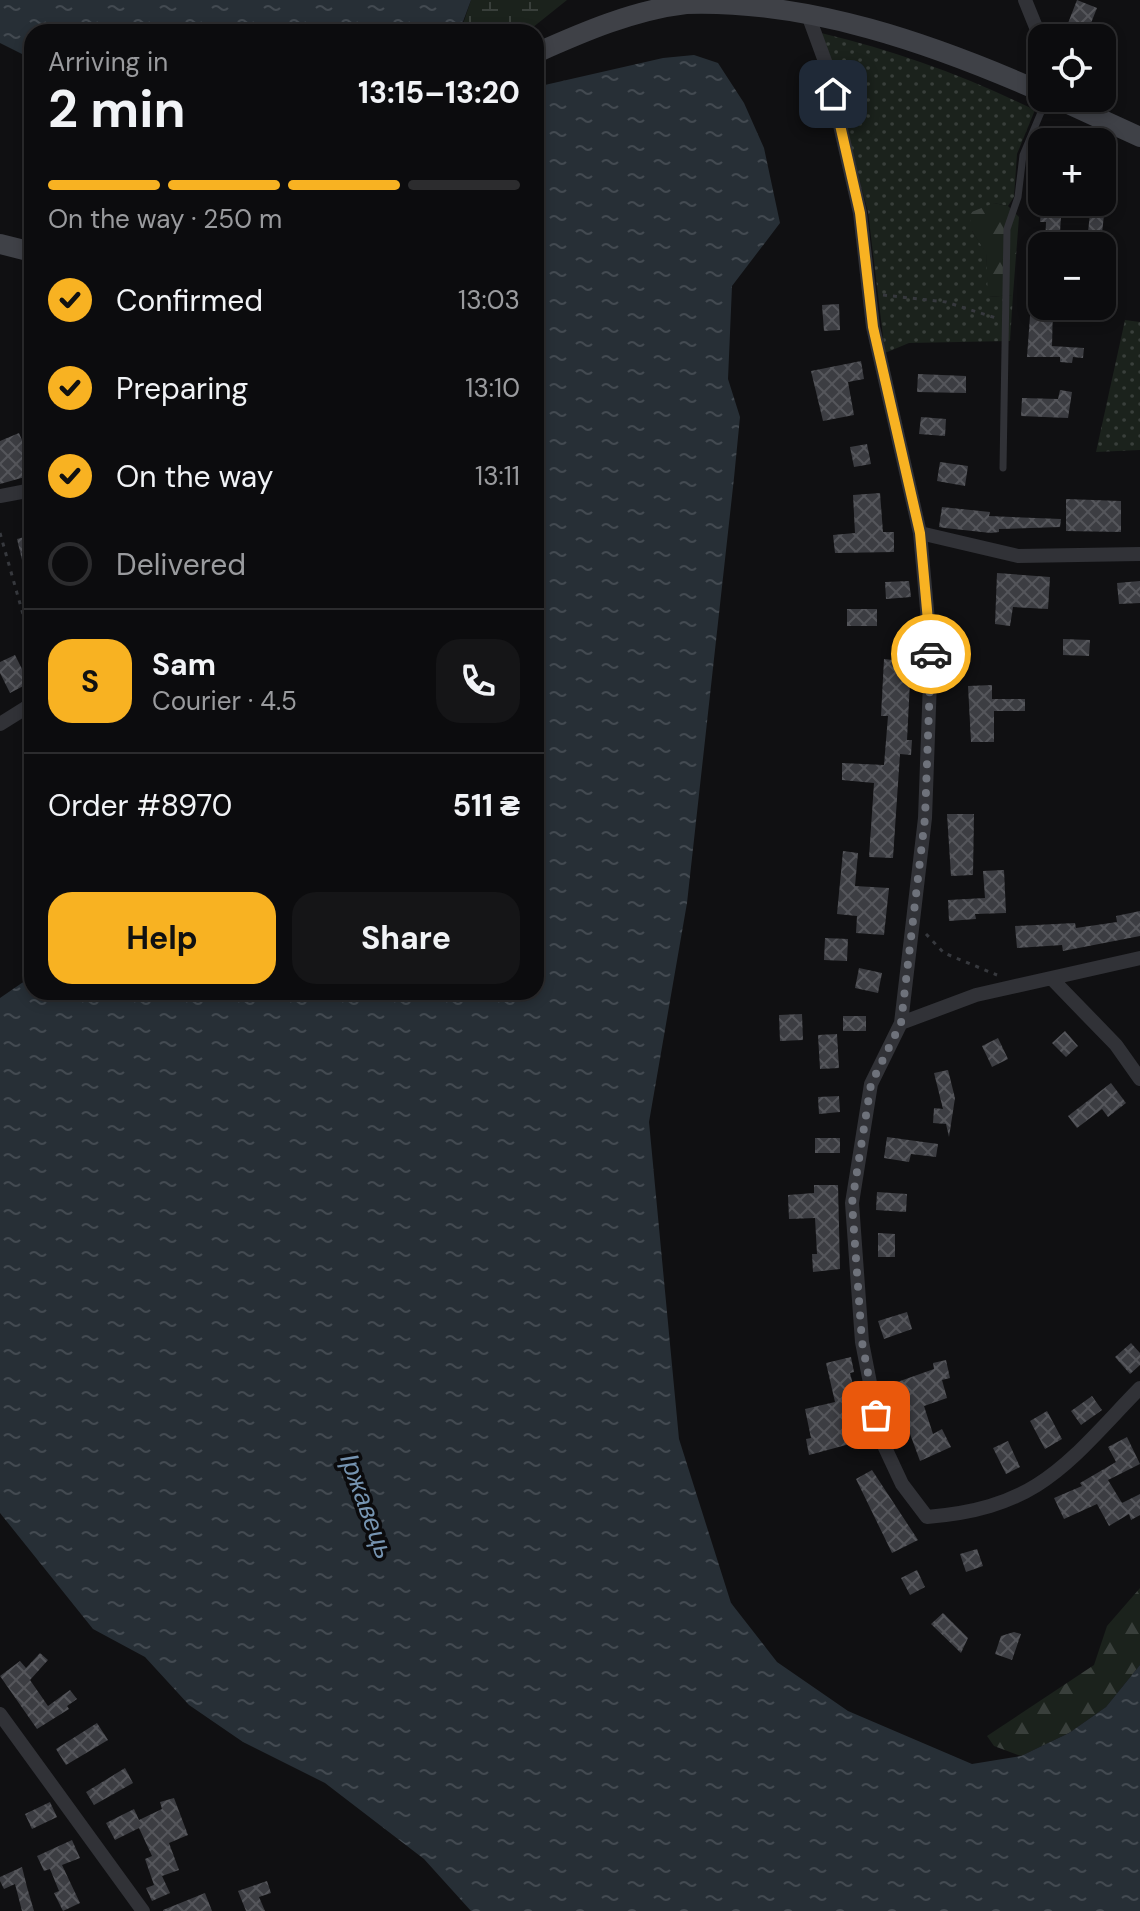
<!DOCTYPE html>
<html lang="en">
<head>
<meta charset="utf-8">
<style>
	:root { --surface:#0c0c0e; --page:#151517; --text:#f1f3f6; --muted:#9a9b9e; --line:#2c2c2e; --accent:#f8b222 }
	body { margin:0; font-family:"DM Sans",sans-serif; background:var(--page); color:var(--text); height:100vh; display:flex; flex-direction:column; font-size:30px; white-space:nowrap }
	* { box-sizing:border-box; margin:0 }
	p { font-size:26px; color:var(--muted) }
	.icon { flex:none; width:44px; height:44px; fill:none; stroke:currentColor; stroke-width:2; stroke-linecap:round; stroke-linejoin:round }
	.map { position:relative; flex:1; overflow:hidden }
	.sheet { position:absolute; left:24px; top:24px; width:520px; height:976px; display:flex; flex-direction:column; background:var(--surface); border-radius:24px; box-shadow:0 4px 12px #0003,0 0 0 2px var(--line) }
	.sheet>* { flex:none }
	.buttons { position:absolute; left:1028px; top:24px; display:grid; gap:16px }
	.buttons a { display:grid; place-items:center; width:88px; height:88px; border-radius:16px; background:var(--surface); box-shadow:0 4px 12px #0003,0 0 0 2px var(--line); font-size:40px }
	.pin { position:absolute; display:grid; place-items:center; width:68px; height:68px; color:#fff; margin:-34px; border-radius:16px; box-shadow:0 4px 12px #0006 }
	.courier { position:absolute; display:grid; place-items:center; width:80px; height:80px; margin:-40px; border:6px solid #f8b222; border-radius:50%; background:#fff; color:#222; box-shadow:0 2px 10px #0007 }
	.head em { font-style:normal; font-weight:700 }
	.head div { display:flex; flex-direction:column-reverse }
	.head { display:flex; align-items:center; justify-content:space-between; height:136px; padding:0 24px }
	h1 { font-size:52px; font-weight:700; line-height:60px }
	.bar { display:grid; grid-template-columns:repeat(4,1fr); gap:12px 8px; align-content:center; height:96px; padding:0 24px }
	.bar i { height:10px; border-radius:6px; background:var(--line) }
	.bar .active { background:var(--accent) }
	.bar p { grid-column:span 4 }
	.line { display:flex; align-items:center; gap:20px; padding:0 24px; border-top:2px solid var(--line) }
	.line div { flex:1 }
	.round { display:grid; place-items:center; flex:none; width:84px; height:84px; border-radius:24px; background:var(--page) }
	ol { padding:0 24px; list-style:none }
	li { display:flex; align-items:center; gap:24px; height:88px }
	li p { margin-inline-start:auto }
	li .icon { padding:8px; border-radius:50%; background:var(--accent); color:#111; stroke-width:4 }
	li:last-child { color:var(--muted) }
	li i { width:44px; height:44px; border:4px solid var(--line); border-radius:50% }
	.primary-button { display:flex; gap:16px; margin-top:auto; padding:16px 24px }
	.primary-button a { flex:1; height:92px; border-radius:24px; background:var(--accent); color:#111; font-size:32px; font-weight:700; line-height:92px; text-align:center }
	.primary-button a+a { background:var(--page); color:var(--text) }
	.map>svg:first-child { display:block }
</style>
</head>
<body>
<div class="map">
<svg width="1140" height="1911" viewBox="0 0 1140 1911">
	<defs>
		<pattern id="grass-dots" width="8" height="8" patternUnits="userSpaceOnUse" patternTransform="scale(2)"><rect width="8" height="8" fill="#1b221c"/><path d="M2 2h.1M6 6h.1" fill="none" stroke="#393f3b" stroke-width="1.8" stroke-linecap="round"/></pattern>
		<pattern id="forest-firs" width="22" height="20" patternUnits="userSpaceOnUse" patternTransform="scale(2)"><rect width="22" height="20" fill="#1b221c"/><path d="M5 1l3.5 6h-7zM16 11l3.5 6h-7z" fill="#393f3b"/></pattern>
		<pattern id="wetland-marsh" width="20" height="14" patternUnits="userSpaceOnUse" patternTransform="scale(2)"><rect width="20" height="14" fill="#1b221c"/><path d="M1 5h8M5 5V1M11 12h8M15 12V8" fill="none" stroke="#393f3b"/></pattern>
		<pattern id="water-ripples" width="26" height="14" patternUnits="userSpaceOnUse" patternTransform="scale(2)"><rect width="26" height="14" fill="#272f36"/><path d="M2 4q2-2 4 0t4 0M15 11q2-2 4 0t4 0" fill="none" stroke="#434a51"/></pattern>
		<pattern id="building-cross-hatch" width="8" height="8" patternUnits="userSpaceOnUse" patternTransform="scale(2)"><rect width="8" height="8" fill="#3c3d42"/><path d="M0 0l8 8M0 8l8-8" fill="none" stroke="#55565b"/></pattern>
	</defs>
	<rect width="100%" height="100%" fill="#101012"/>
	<!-- grass -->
	<path fill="url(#grass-dots)" d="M821,33c76,18 144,43 214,77l-18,44 -3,43 -6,9 -14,-3 -22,28 14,21 3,45 24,-2 -3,46 -101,2 -24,10 -17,-141z
		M1125,320l15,2v128l-44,2z"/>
	<!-- forest -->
	<path fill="url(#forest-firs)" d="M994,203l14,3 11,11 -6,78 -25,2 -2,-44 -14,-22 -3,-18z
		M1140,1588v77l-34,42 -37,26 -48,23 -27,-10 -7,-10 107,-71 13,-39z"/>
	<!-- wetland -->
	<path fill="url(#wetland-marsh)" d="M471,0h96l-40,32h-72l7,-5z"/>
	<!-- water -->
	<path fill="url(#water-ripples)" d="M0,0h471l-10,27 -6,5h-423v27l-32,-16z
		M694,55l24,8 26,40 20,45 16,75 -48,63 -4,93 12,38 -6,61 -47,425 -38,219 30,317 52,164 46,59 71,49 124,53 49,-8 48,-23 37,-26 34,-42v246h-669l-47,-52 -99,-76 -82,-41 -54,-37 -44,-48 -52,-28 -93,-116v-515l32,-22v16h504v-905l127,-29z"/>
	<!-- building -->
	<path fill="url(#building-cross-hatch)" d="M1077,0l20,8 -12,30 -20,-7z
		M1042,202h20l-2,30 10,1 -1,13h-24l1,-24h-6z
		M1091,204l14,2 -3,27 -14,-1z
		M1033,275h9v31h11l-1,40 32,2 -1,10 -10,-1 -1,6 -12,-1v-5h-33z
		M839,304l1,26 -16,1 -2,-26z
		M861,361l3,18 -16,3 6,33 -31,6 -12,-50z
		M918,374l48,2v17l-49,-1z
		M1060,390l12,2 -4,26 -47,-2 1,-18 36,1z
		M921,417l25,2 -1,17 -26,-2z
		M19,433l13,31v11l-32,9v-43z
		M867,444l4,20 -17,3 -4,-20z
		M940,462l28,4 -3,20 -28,-5z
		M880,493l3,39h11v20l-59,1 -2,-18 22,-2 -2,-38z
		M1066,499l55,2v31l-55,-1z
		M942,507l48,5 -1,4 72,3 -1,8 -61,2v3l-8,1 -46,-5 -6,-1z
		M32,535v46h-5l-10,-42z
		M997,573l53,4 -2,32 -35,-2 -3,19 -15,-2z
		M909,581l2,16 -25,2 -1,-17z
		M1140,581v22l-21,1 -2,-21z
		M847,609h30v17h-30z
		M1063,639l27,1 -1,16 -26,-1z
		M15,655l14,28 -19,10 -10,-20v-11z
		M884,659l27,3 -4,78h5l-1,15 -11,-1 -7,104 -24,-1 5,-74 -32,-3v-17l42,2 4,-49h-7z
		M992,685v14h33v12h-31v31h-23l-3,-56z
		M947,814h27l-1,61 -22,1z
		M843,851l15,2 -3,33 34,2 -5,47 -28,-2 1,-17 -20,-2z
		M1004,870l2,43 -31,1 1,5 -27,2 -1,-21 37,-2 -2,-27z
		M1140,911v25l-77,15 -1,-6 -45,3 -2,-22 60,-3 1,5 41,-6 -1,-6z
		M825,938l23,1 -1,22 -23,-1z
		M859,968l23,5 -4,20 -23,-5z
		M802,1014l1,26 -23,1 -1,-26z
		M843,1016h23v15h-23z
		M1065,1031l13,15 -12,11 -14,-14z
		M837,1034l2,34 -19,1 -2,-34z
		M998,1038l10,21 -16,8 -10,-21z
		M948,1070l7,28 -6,39 -3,-13 -13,-1 1,-15 9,1 -9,-36z
		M1111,1083l15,20 -18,14 -6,-8 -25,19 -9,-12z
		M839,1096l1,16 -21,2 -1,-17z
		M887,1137l51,7 -2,13 -25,-3 -2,8 -25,-4z
		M815,1138h25v15h-25z
		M814,1185h24l2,84 -27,3 -1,-18h5l-2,-36 -26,1 -1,-24 26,-2z
		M877,1192l30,2 -1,18 -30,-2z
		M878,1233l17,1v23h-17z
		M907,1312l5,17 -28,10 -6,-18z
		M1131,1343l9,10v12l-10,9 -15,-17z
		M851,1357l3,15 -4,1 8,31 -7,2 10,35 -52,14 -3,-16 5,-1 -6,-29 30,-7 -9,-39z
		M946,1360l4,18 -8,2 5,18 -23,8 9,28 9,-5 9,18 -31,14 -21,-57 -6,2 -7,-20 48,-17 -1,-6z
		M1092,1396l10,14 -21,15 -10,-14z
		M1047,1411l15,28 -17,10 -15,-28z
		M1127,1437l13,27 -32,16 14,23 18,-9v21l-9,5 -2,-6 -20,12 -12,-22 -33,15 -10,-21 28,-12 -2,-3 36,-21 -8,-15z
		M1008,1441l12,26 -14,7 -13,-26z
		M872,1470l46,70 -26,13 -36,-74z
		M977,1549l6,17 -17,6 -6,-18z
		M917,1570l8,17 -15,8 -9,-17z
		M943,1613l25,25 -7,15 -30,-29z
		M1014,1632l7,2 -9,26 -17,-6 6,-18z
		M40,1653l8,7 -18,20 18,26 22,-16 7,9 -10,7 2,3 -32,20 -37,-53 20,-15 6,7z
		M97,1723l11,17 -42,25 -10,-16z
		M125,1768l8,15 -39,22 -8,-13z
		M174,1798l14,37 -19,8 10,27 -17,6 8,17 -18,8 -6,-13 8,-3 -9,-26 7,-3 -13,-28 -24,12 -9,-17 28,-14 5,11 23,-11 -2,-7z
		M50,1802l7,15 -25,12 -7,-15z
		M72,1840l8,18 -18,7 18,38 -17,8 -9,-18 5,-2 -9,-22 -6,2 -7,-15z
		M22,1867l5,20 7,24h-12l-7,-27 -11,5 -4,-8v-4z
		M267,1881l4,12 -12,4 6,14h-19l-8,-20z
		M205,1893l7,18h-49v-1z"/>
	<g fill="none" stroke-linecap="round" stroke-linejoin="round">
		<!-- path -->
		<path stroke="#37393e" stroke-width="3" stroke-dasharray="4 6" stroke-linecap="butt" d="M883,295l63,7 50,16
			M0,533l32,113
			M926,934l18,19 53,22"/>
		<!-- lane -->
		<path stroke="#313237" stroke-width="7" d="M1003,468l4,-239 11,-32 5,-42 24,-57"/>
		<!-- street -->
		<path stroke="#313237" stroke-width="14" d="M1025,0l17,42
			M807,12l19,52 34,149 13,114 47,206 11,120 -6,165 -24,205 -30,61 -19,119 10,139 19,97 21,45 25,33c113,-9 140,-54 213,-129
			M0,496l32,-6
			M920,533l98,23 122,-2
			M0,724l32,-20
			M1053,980l63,65 24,34
			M901,1023l75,-28 164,-37
			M0,1714l143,197"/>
		<!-- secondary -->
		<path stroke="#3f4147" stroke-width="20" d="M536,53c47,-21 98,-43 150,-49 123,-4 247,40 356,88
			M1055,98l85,39
			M0,244l32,8"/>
	</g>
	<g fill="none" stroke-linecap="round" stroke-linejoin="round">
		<!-- done -->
		<path stroke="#6e727b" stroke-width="8" stroke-dasharray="0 14.4" d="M876,1415l-14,-73 -10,-139 19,-119 30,-61 24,-205 6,-164"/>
		<!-- route -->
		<path stroke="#f8b222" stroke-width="10" d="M833,94l27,119 13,114 47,206 11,121"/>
	</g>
	<g text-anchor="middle" stroke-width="7" stroke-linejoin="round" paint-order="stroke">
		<!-- water labels -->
		<g font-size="26" font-style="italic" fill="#7694b1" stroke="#0b0b0d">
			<text transform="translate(367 1506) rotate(70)" y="9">Іржавець</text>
		</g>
	</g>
</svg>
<div class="buttons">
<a><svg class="icon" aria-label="locate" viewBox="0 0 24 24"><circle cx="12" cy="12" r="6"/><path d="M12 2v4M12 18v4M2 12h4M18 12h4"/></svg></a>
<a>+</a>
<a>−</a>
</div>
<div class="pin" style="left:876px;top:1415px;background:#ea580c"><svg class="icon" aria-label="bag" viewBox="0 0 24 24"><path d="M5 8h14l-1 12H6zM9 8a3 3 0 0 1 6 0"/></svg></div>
<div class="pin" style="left:833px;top:94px;background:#1f2937"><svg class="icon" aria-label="home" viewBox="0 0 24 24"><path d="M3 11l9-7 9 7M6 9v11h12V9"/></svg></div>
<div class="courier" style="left:931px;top:654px"><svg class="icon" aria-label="car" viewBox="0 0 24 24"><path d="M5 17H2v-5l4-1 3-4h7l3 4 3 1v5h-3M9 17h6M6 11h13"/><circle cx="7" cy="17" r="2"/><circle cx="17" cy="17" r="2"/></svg></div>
<section class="sheet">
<div class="head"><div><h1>2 min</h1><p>Arriving in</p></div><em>13:15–13:20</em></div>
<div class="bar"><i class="active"></i><i class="active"></i><i class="active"></i><i></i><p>On the way · 250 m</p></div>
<ol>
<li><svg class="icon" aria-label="check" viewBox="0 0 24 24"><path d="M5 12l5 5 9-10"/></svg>Confirmed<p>13:03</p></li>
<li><svg class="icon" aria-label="check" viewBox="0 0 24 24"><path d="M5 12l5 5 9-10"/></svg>Preparing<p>13:10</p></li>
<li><svg class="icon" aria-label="check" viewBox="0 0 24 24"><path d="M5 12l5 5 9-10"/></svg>On the way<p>13:11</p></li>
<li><i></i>Delivered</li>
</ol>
<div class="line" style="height:144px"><b class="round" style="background:var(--accent);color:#111">S</b><div><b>Sam</b><p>Courier · 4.5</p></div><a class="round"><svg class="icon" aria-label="phone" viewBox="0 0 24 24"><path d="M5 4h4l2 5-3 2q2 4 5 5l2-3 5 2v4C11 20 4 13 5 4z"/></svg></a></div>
<div class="line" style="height:104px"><div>Order #8970</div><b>511 ₴</b></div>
<div class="primary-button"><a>Help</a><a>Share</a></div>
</section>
</div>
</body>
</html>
